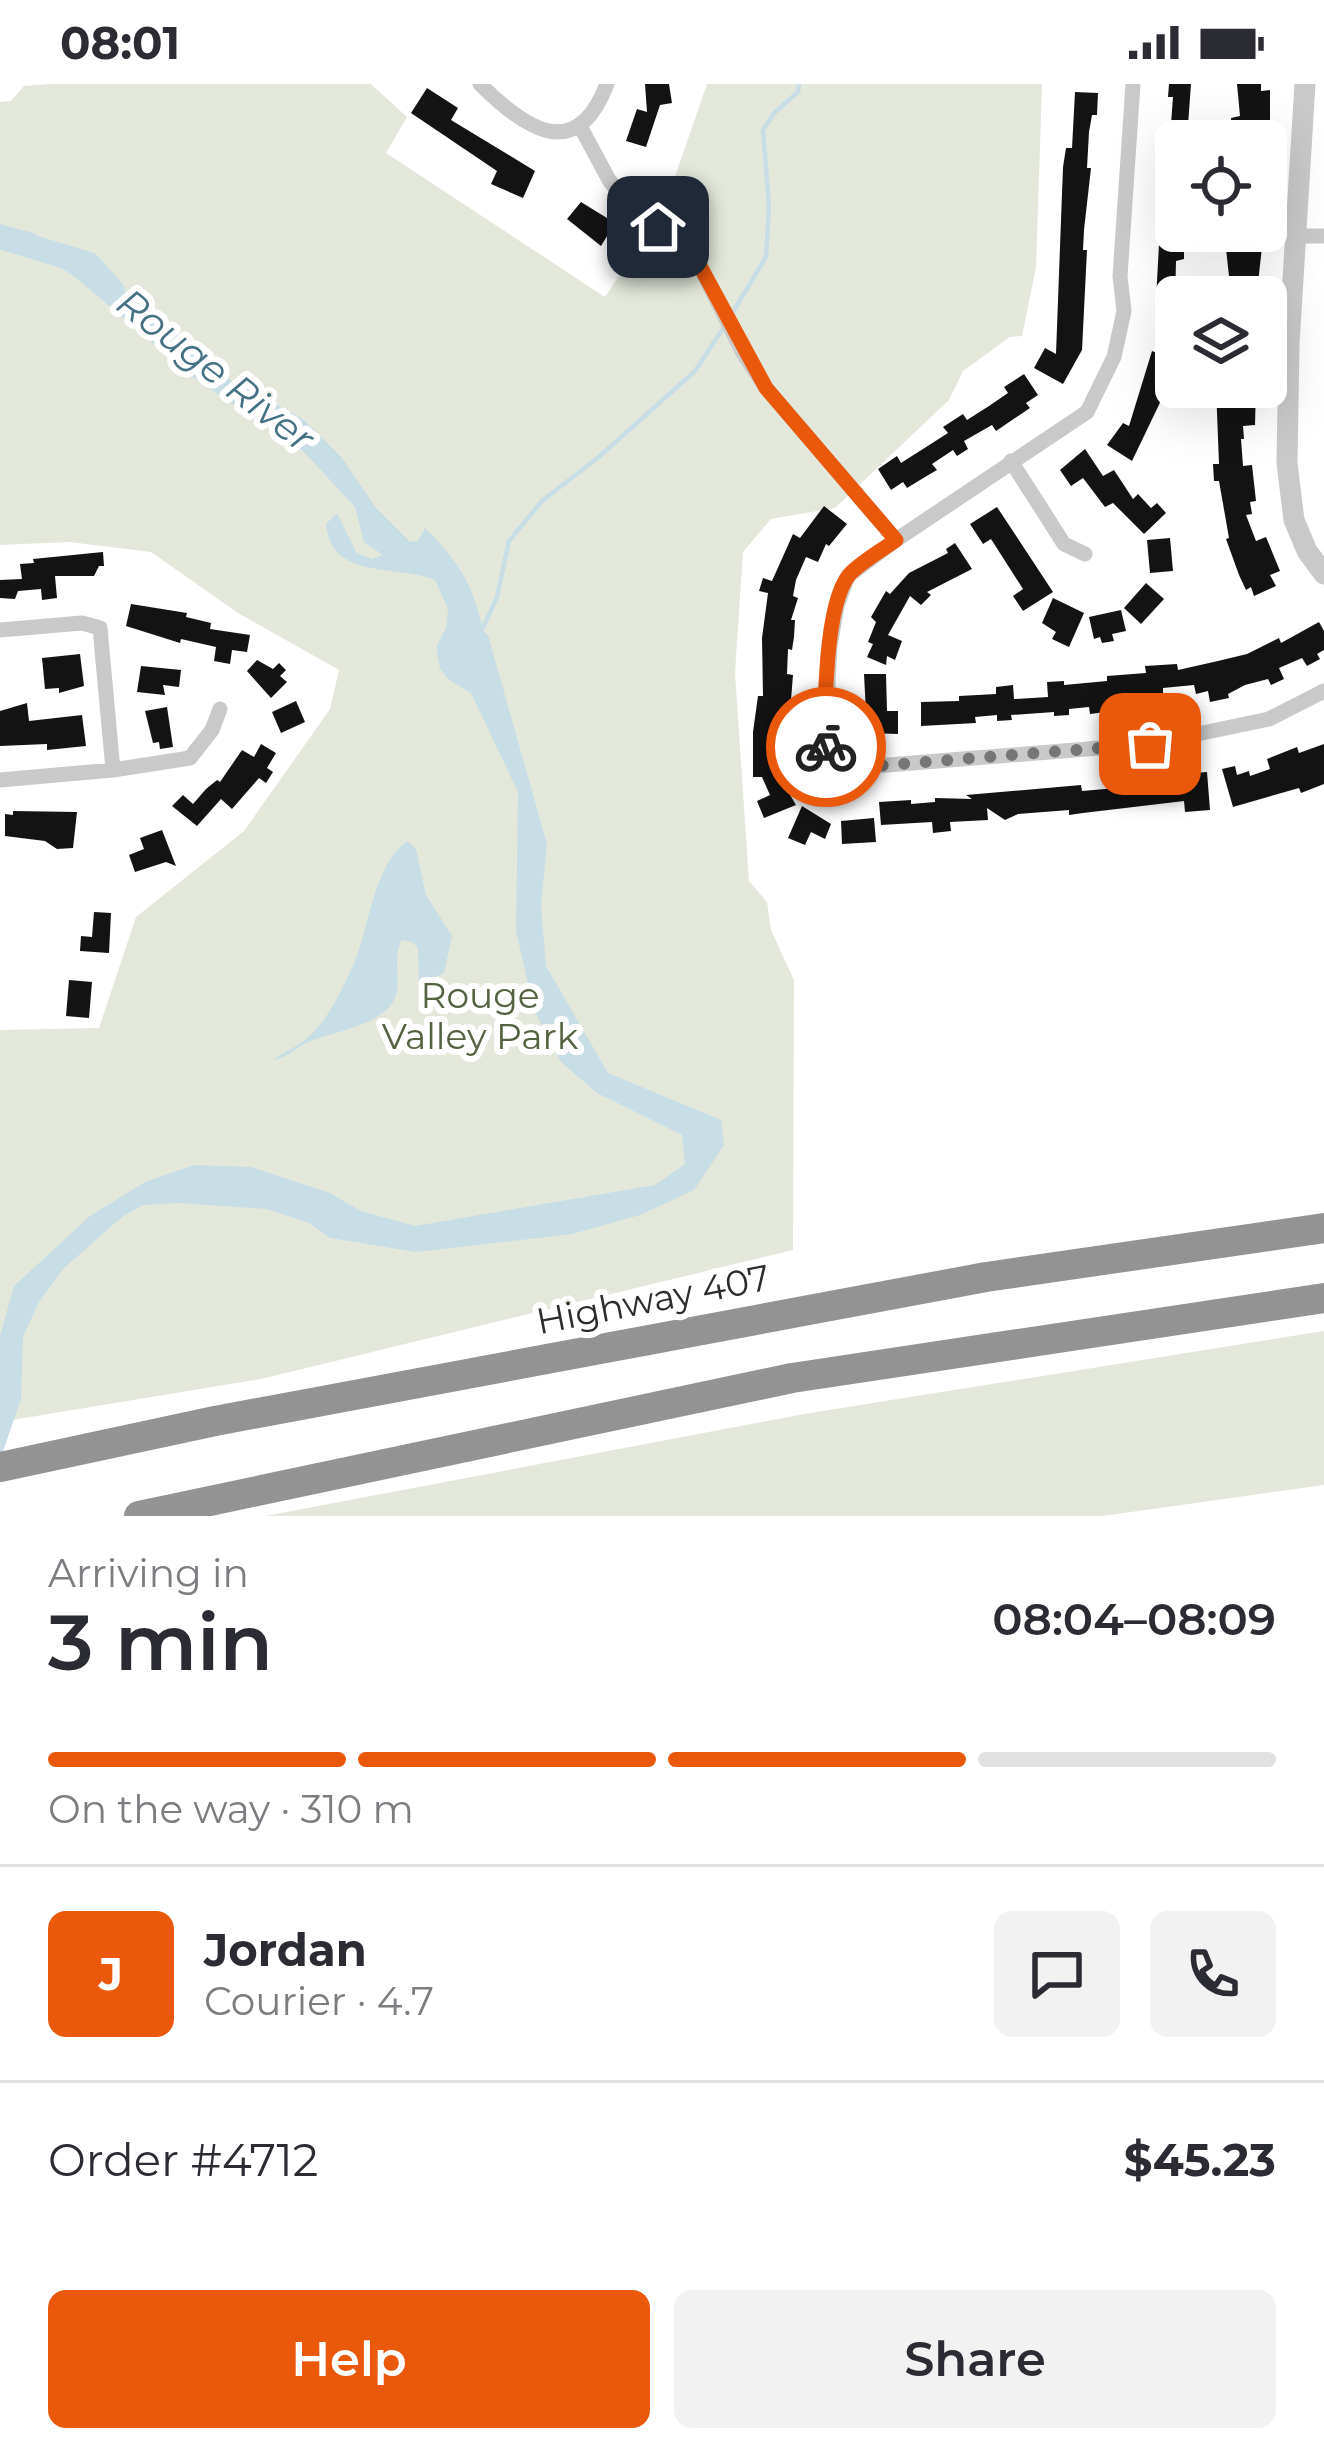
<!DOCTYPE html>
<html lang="en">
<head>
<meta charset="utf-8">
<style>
	:root { --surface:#fff; --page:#f2f2f3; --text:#2b2b33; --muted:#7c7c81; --line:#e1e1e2; --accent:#ea580c }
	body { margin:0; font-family:Montserrat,sans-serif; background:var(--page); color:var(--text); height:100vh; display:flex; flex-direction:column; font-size:45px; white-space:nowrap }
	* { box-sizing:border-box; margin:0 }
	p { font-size:39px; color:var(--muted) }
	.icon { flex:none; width:66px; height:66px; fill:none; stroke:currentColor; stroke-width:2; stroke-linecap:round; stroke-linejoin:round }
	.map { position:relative; height:1432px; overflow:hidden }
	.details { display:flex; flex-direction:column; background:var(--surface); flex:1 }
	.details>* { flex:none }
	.buttons { position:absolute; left:1155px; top:36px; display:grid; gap:24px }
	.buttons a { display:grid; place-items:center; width:132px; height:132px; border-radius:18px; background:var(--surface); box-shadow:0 12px 48px #0002; font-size:60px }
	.pin { position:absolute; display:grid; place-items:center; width:102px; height:102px; color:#fff; margin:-51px; border-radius:24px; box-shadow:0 6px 18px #0006 }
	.courier { position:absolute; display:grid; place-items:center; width:120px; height:120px; margin:-60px; border:9px solid #ea580c; border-radius:50%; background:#fff; color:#222; box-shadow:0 3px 15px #0007 }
	.overview em { font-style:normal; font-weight:600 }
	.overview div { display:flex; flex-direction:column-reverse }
	.overview { display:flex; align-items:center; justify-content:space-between; height:204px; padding:0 48px }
	h1 { font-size:78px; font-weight:600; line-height:90px }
	.bar { display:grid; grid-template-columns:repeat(4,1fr); gap:18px 12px; align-content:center; height:144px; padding:0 48px }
	.bar i { height:15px; border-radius:9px; background:var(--line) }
	.bar .on { background:var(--accent) }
	.bar p { grid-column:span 4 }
	.line { display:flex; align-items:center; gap:30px; padding:0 48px; border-top:3px solid var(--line) }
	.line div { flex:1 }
	.round { display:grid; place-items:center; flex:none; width:126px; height:126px; border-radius:18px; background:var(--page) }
	.button { display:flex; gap:24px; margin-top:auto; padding:24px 48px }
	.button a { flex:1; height:138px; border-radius:18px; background:var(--accent); color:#fff; font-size:48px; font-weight:600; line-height:138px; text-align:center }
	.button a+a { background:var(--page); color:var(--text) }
	.status { display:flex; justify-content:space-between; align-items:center; height:84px; padding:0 60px; background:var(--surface); direction:ltr }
	.status svg { height:33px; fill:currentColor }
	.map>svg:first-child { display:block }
</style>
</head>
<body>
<div class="status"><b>08:01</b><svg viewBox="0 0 49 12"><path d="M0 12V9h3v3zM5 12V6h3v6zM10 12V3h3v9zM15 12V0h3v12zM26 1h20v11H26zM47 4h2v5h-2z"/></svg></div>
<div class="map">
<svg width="1324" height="1432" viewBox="0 0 1324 1432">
	<rect width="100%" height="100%" fill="#fff"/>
	<!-- green -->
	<path fill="#e3e8db" d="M51,0h320l36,33 -21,36 219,144 58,-86 44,-127h335l-6,184 -14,68 -12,1 -47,34 -14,29 -114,108 -64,11 -28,33 -8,121 14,208 18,21 4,28 23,50 -1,270 -532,129 -261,43v-392l99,-2 37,-111 108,-86 86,-122 9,-39 -101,-57 -87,-61 -82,-10 -69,3v-443l11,-1 13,-15z
		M1324,1247v154l-221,31h-838l539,-102z"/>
	<!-- water -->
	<path fill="#c8dee6" d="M0,140l33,9 82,47 16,24 37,21 59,53 76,41 39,39 34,50 33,33 8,1 8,-14c35,34 48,58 59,104l4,3 59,209 -6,62 5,60 62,107 113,47 3,25 -30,45 -54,25 -68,19 -156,18 -86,-14 -21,-15 -42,-14 -88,-6 -36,2 -21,12 -59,52 -24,33 -16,35 -2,62 -21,61v-124l14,-50 76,-70 55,-34 49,-17 57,2 79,26 31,18 54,15 240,-41 30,-21 -3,-29 -85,-42 -36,-31 -27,-52 -18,-79 2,-139 -47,-99 -22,-13 -9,-11 -4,-22 10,-19 2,-19 -13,-29c-38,-16 -104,1 -109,-56l11,-11 20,40 15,6 11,-4 -19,-13 -9,-35 -51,-55 -110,-74 -119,-101 -36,-23 -39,-8z
		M407,757l9,8 10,46 26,41 -8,37 -25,12 -1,-37 -6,-6 -10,-2c-10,17 -1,37 -6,55 -9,31 -67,37 -90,48 -12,6 -19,15 -33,17 9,-7 22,-12 32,-20 22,-17 39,-54 50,-79 15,-37 18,-94 52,-120z"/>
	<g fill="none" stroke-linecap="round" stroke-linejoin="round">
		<!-- stream -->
		<path stroke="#c8dee6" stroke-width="4.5" d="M730,233l36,-60 3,-51 -6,-76 12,-18 23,-20 1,-8
			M483,544l14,-31 12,-56 33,-40 58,-45 95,-85 29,-44"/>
		<!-- river -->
		<path stroke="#c8dee6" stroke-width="24" d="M0,153l89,27 24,27"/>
	</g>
	<!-- building -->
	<path fill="#131313" d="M645,0h24l3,19 -12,2 -14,42 -20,-6 11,-32 10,3z
		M1169,0h22l-4,55h-11v17l-12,-1 2,-31h5l2,-27h-5z
		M1237,0h24v7l9,-1v37l-9,1 1,12 -24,1 -1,-8 -5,1 -1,-16 9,-2z
		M427,4l31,20 -7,12 84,51 -12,27 -32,-14 6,-13 -86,-58z
		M1075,8l23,1 -1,22h-5l-3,17 -2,36h4l-7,62 -1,20h4l-5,100 -19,34 -29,-16 11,-20 11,6 7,-187 3,-19h6z
		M581,118l34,21 -14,23 -34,-27z
		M1161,123l15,1v23h8v28l-8,2 -2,79 -13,-1 3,-38 -8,-1z
		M1224,147h26l1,7h12l-6,54 -26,2z
		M1152,267l15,6 -3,7 12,5v20l-8,-3 -36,75 -25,-16 16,-22 6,3z
		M1024,290l14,21 -12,8 4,5 -34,23 -4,-6 -28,16 4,8 -11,7 -4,-6 -21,14 5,6 -12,7 -18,11 -4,-6 -12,8 -13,-21 19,-13 4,7 47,-30 -5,-6 20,-13 4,6 22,-14 19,-13 -4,-6z
		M1216,303l40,1 -1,37 -12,1 1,13h-3l2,27 9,-1 4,36 -6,1 2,12 -6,1 10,26 10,-4 14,34 -10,4 6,11 -22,10 -3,-9 -5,3 -7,-15 -13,-36 3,-1 -10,-57h-5l-1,-17h6z
		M1085,365l18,27 11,-6 19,29 5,-5 13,14 6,-5 9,10 -22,21 -31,-31 -8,4 -22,-29 -12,8 -11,-16z
		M824,422l23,18 -18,22 -3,-2 -8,18 -12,-5 -10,23 -3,16 5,2 -7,22h4l-1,17 -2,13 -4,-1 -1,25 6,1 -4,50h-12l-1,46 20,34 -32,13 -7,-17 13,-6 -8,-18h-9v-45l5,-36h5l-1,-58 6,-45 -9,-2 4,-13 9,3 21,-47 7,4z
		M997,423l56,85 -30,19 -10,-15 10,-7 -32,-50 -8,5 -13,-20z
		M1170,454l3,33 -23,2 -3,-33z
		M955,459l17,26 -45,23 4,3 -10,10 -11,-9 -22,39 14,6 -7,19 -8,-4 -1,9 -19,-8 6,-13 -5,-2 8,-20 -5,-5 15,-26 4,3 19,-21 39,-20 -2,-4z
		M103,468l1,14h-5l-5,10h-39l2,22 -15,2 -1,-11 -23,2 -3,8 -15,-1v-18l22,-1 -2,-15 14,-1 -1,-4z
		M1146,499l18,16 -23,25 -17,-16z
		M1053,514l31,15 -15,34 -17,-8 4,-7 -14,-9z
		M131,520l56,9 -1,4 25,6 -1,6 40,6 -3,17 -15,-2 -2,14 -16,-3 2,-14 -35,-8 -1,4 -54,-17z
		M1121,526l5,21 -14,3 2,7 -12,2 -2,-6 -6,2 -5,-22z
		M1319,538l5,9v19l-7,4 3,5 -13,7 -5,-8 -23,10 5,11 -13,6 -3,-6 -23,6 -17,9 1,4 -19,4 -2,-11 -12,3 -2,-9 -31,3v7l-38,3v6l-20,2 1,6 -16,2 -1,-7 -20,2v6l-15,1v-4l-43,3 1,5 -15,1v-6l-22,2 1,6 -55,3v-24l38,-1v-5l37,-2v-7l17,-2 1,14 34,-2 -1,-15 17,-1v4l43,-4v-5l39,-3 -1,-7 32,-2 1,6 40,-9 29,-7 32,-16 2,5z
		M80,570l4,32 -25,7v-5l-14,1 -3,-31z
		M257,576l16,9 6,-6 7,7 -6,6 7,6 -16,16 -24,-27z
		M141,582l40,4 -2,17 -16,-2 2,10 -28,-3z
		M864,590h22l1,37h11v23l-31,-1z
		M296,617l9,21 -24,11 -9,-21z
		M27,619l2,18 53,-6 4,31 -39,4v-6l-47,2v-35z
		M167,623l6,40 -13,2 -1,-7 -6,1 -8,-32z
		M261,660l15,9 -9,15 6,4 -7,11 -7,-5 -27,31 -11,-10 -24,27 -25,-20 11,-11 10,9 13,-15 11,-9 3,2 22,-32 12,7z
		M1324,660v40l-23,9 -2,-5 -66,19 -11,-38 13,-3 2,9 12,-4 1,5 20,-7 -3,-10 30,-12 2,6z
		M1207,688l3,38 -25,2 -1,-11 -101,12 -14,2v-5l-51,4 -13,6 -18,-12 1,12 -38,2 1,9 -18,2 -1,-11 -51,3 -2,-23 32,-2v4l24,-2v-4l37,1 -6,-4 115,-10 1,6 23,-2 17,-2v-5l50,-4 2,8 21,-2v-11z
		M802,722l29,18 -6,15 -14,-7 -6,13 -17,-7z
		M13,727l64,1 -4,36 -16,1 -12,-8 -40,-5v-22l8,1z
		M874,734l2,24 -34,2 -1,-23z
		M162,746l14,36 -10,-4 -31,10 -6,-17 15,-6 -4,-11z
		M94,828l17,1 -2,40 -29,-2 1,-15 11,1z
		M69,896l23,2 -3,36 -23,-2z"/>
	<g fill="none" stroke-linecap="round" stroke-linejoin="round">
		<!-- minor -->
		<path stroke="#c9c9c9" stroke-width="15" d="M480,0c44,44 96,81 127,0
			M1133,0l-13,192 4,35 -10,46 -27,55 -191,128 -48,36 -11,30 -7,40 -5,99 9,15 29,7 287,-23 119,-25 55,-28
			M580,42l29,54 19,24 66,51 49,98 23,35 130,152
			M1298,152h26
			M1011,377l53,83 21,10
			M0,546l82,-7 18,5 13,142
			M0,696l113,-10 77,-12 22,-28 8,-21"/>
		<!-- tertiary -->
		<path stroke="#c9c9c9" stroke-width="21" d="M1305,0l-16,260 -2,119 7,57 13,31 17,23"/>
		<!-- motorway -->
		<path stroke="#939393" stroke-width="30" d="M0,1383l215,-46 771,-144 338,-49
			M139,1432l653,-138 532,-80"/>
	</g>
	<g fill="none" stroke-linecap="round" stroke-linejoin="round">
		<!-- done -->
		<path stroke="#767676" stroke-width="12" stroke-dasharray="0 21.6" d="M826,663l8,13 29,7 287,-23"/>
		<!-- route -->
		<path stroke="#ea580c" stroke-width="15" d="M658,143l36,28 72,133 130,152c-15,11 -35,22 -47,35 -24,30 -25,133 -23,172"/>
	</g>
	<g text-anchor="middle" stroke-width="12" stroke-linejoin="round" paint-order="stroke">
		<!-- park labels -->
		<g font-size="36" fill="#53623f" stroke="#fff">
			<text x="480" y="924">Rouge<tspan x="480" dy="41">Valley Park</tspan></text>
		</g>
		<!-- street labels -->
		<g font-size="36" fill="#2c2c2c" stroke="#fff">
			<text transform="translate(653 1215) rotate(-11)" y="13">Highway 407</text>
		</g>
		<!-- water labels -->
		<g font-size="39" font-style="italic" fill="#447284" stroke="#fff">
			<text transform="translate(216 286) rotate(38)" y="14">Rouge River</text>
		</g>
	</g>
</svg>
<div class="buttons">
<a><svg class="icon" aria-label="locate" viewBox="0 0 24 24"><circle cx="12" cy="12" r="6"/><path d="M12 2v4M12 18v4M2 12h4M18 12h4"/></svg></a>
<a><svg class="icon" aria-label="layers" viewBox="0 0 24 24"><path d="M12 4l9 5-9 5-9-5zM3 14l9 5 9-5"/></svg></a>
</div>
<div class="pin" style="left:1150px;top:660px;background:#ea580c"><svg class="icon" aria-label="bag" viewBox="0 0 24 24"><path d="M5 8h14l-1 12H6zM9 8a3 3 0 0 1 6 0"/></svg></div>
<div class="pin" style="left:658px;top:143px;background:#1f2937"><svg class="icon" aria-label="home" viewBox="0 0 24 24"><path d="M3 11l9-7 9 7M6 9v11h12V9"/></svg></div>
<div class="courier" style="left:826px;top:663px"><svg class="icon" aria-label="bike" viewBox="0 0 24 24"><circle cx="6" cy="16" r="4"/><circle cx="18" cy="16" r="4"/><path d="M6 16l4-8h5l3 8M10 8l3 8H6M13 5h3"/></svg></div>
</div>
<section class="details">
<div class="overview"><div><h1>3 min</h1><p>Arriving in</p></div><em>08:04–08:09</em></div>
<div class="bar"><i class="on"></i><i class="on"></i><i class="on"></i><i></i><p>On the way · 310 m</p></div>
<div class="line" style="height:216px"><b class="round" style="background:var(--accent);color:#fff">J</b><div><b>Jordan</b><p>Courier · 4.7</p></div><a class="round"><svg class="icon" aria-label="chat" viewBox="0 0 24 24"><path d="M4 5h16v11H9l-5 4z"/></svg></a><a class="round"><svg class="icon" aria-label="phone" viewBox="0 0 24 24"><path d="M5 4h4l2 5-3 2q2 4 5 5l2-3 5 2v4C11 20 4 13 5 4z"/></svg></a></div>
<div class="line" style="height:156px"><div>Order #4712</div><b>$45.23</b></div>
<div class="button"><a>Help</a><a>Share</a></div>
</section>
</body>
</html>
